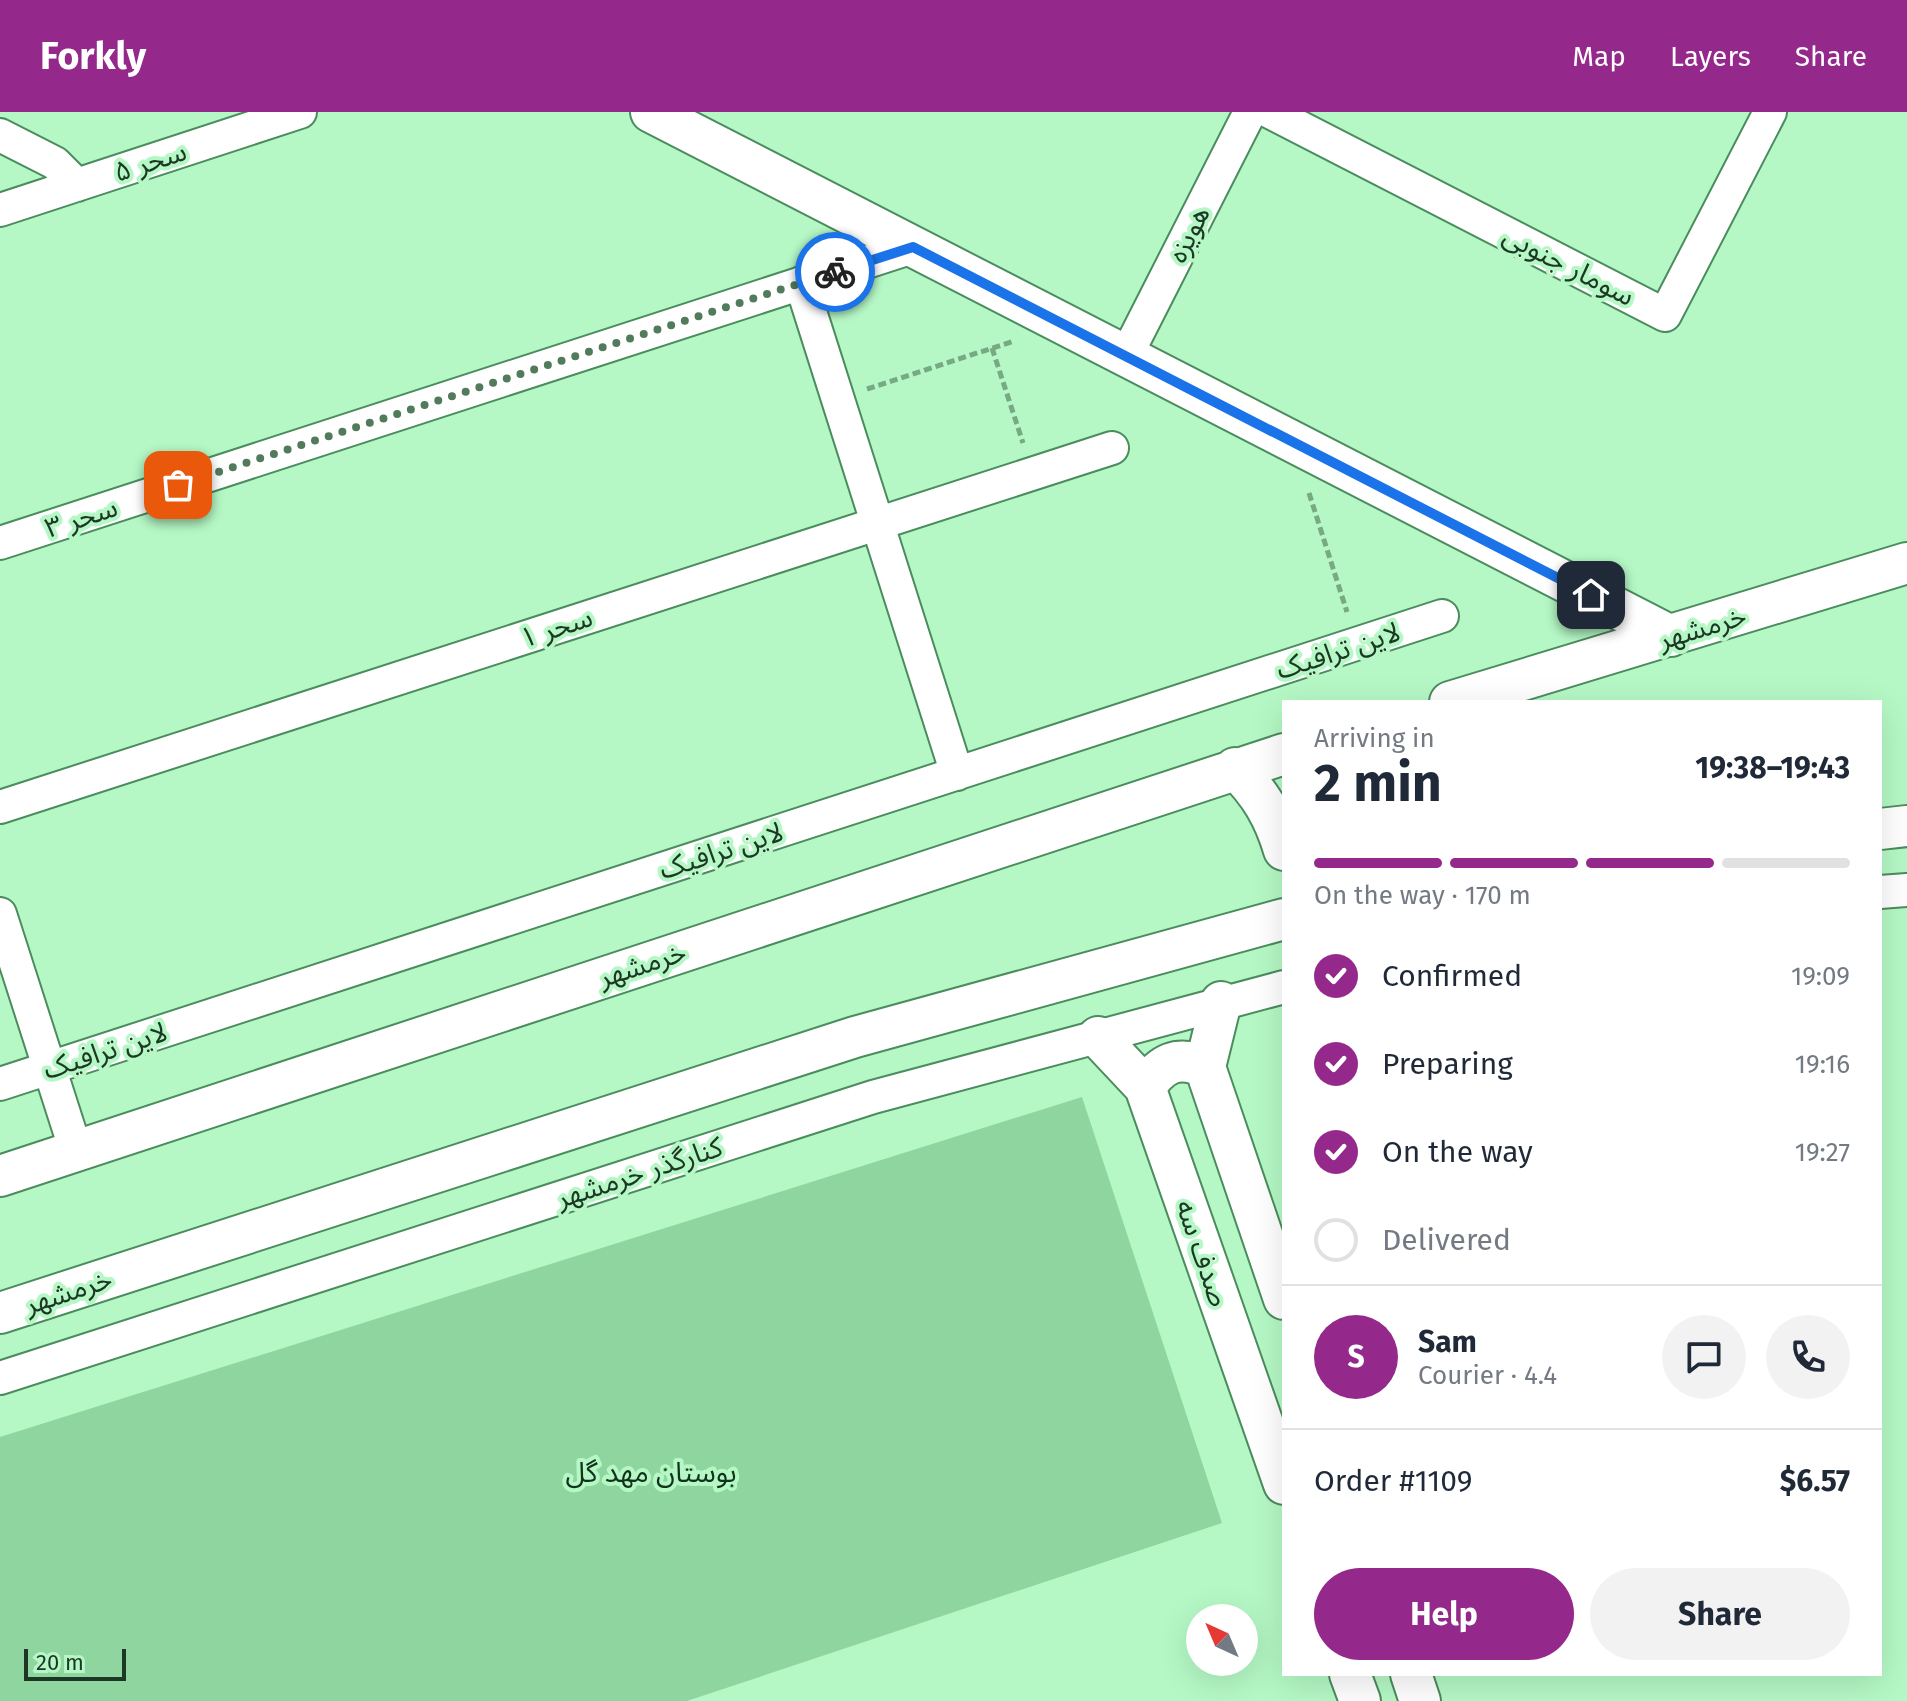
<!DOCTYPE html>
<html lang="en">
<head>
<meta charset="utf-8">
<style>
	:root { --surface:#fff; --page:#f2f2f3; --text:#1f2937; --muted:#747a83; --line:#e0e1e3; --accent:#94288b }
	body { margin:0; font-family:"Fira Sans","Noto Sans Arabic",sans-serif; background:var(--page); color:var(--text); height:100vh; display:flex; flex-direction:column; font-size:30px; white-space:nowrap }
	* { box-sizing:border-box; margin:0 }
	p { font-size:26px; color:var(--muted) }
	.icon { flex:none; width:44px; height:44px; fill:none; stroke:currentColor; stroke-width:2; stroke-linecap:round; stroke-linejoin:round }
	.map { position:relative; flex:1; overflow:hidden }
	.details { position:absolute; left:1282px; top:588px; width:600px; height:976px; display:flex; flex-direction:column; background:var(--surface); border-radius:0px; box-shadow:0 8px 32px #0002 }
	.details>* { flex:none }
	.needle { width:52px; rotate:316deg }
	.controls { position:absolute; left:1186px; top:1492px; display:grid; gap:16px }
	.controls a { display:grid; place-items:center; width:72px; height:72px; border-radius:50%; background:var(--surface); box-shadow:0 8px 32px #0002; font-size:40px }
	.scale { position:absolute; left:24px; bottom:20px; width:102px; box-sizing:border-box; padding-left:8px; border:4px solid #1c3724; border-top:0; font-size:22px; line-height:28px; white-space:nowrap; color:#1c3724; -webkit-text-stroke:6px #b5f8c5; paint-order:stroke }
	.pin { position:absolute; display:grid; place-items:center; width:68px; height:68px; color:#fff; margin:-34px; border-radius:16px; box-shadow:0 4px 12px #0006 }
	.courier { position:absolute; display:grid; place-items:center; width:80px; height:80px; margin:-40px; border:6px solid #1a73e8; border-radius:50%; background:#fff; color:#222; box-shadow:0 2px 10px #0007 }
	.head em { font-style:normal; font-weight:700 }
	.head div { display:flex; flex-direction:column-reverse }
	.head { display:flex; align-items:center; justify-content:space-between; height:136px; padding:0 32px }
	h1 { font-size:52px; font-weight:700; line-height:60px }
	.bar { display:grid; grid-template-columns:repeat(4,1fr); gap:12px 8px; align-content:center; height:96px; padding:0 32px }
	.bar i { height:10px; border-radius:6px; background:var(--line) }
	.bar .selected { background:var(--accent) }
	.bar p { grid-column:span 4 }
	.line { display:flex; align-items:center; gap:20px; padding:0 32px; border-top:2px solid var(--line) }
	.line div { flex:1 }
	.round { display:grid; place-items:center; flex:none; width:84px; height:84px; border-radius:42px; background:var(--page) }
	ol { padding:0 32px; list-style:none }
	li { display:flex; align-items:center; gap:24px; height:88px }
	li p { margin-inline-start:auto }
	li .icon { padding:8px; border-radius:50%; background:var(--accent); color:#fff; stroke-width:4 }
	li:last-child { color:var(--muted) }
	li i { width:44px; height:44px; border:4px solid var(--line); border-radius:50% }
	.primary-button { display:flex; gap:16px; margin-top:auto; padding:16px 32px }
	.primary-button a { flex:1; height:92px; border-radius:48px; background:var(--accent); color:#fff; font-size:32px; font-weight:700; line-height:92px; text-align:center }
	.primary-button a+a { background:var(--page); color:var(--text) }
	header { display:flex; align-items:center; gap:48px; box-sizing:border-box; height:112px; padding:0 40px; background:var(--accent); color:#fff }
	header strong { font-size:38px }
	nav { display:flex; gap:44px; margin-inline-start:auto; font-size:28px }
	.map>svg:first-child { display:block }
</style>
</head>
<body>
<header>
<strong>Forkly</strong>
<nav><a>Map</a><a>Layers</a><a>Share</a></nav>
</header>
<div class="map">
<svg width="1907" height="1589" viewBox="0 0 1907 1589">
	<rect width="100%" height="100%" fill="#b5f8c5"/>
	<!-- garden -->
	<path fill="#8ed5a0" d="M1082,985l140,426 -535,178h-687v-264z"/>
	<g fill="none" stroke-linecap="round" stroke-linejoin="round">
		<defs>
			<path id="minor" d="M1270,0l395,203 105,-203
				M0,23l55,28 22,22
				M0,98l300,-98
				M801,171l156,491
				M1126,244l124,-244
				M0,431l913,-296
				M0,695l1112,-359
				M1880,780l27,-2
				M0,802l76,237
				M0,972l1442,-468
				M0,1266l873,-281 411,-110"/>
			<path id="tertiary" d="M651,0l1020,524
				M1450,590l457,-139
				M1235,656c25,25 39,48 49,82
				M1880,717l27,-3
				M1221,890l-16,65 79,232
				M1098,925l47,50 139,397
				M1145,975c17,-24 32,-32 60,-20
				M0,1064l1284,-422
				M0,1201l855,-276 429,-118
				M1350,1562l10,27
				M1411,1562l9,27"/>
		</defs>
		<!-- minor casing -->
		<use href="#minor" stroke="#4b8c5e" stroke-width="36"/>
		<!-- tertiary casing -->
		<use href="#tertiary" stroke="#4b8c5e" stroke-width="44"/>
		<!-- path -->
		<path stroke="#77a983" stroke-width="5" stroke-dasharray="8 4" stroke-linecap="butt" d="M992,236l31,95
			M867,277l147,-48
			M1309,381l38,119"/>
		<!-- minor -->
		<use href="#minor" stroke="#fff" stroke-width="32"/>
		<!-- tertiary -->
		<use href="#tertiary" stroke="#fff" stroke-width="40"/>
	</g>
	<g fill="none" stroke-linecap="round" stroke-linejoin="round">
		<!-- done -->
		<path stroke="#527b5c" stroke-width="8" stroke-dasharray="0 14.4" d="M178,373l657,-213"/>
		<!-- route -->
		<path stroke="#1a73e8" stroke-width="10" d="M835,160l78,-25 678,348"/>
	</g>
	<g text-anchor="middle" stroke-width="8" stroke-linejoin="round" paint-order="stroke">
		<!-- street labels -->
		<g font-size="28" fill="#1c3724" stroke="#b5f8c5">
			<text transform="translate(150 49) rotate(-18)" y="10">سحر ۵</text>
			<text transform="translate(1188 122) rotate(-63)" y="10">هویزه</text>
			<text transform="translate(1569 153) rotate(27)" y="10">سومار جنوبی</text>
			<text transform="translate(81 405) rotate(-18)" y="10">سحر ۳</text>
			<text transform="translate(556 515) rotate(-18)" y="10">سحر ۱</text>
			<text transform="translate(1702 515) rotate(-17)" y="10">خرمشهر</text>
			<text transform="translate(1338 538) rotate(-18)" y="10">لاین ترافیک</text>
			<text transform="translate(721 738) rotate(-18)" y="10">لاین ترافیک</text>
			<text transform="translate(642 852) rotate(-18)" y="10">خرمشهر</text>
			<text transform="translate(105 938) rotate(-18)" y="10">لاین ترافیک</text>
			<text transform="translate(639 1060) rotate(-18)" y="10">کنارگذر خرمشهر</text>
			<text transform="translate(1203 1141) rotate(71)" y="10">صدف سه</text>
			<text transform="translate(68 1179) rotate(-18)" y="10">خرمشهر</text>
		</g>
		<!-- park labels -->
		<g font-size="28" fill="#11331c" stroke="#b5f8c5">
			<text x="651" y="1370">بوستان مهد گل</text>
		</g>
	</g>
</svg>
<div class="controls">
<a><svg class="needle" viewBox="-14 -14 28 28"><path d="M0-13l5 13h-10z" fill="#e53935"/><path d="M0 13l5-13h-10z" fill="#747a83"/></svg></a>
</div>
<div class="scale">20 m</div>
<div class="pin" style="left:178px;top:373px;background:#ea580c"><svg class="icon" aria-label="bag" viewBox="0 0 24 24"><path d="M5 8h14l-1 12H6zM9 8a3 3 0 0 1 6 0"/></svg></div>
<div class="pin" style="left:1591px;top:483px;background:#1f2937"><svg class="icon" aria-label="home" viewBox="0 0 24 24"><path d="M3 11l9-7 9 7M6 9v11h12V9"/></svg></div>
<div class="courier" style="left:835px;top:160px"><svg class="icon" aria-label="bike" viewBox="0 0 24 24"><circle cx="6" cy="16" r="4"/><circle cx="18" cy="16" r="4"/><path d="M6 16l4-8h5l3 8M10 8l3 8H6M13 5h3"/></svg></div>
<section class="details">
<div class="head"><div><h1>2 min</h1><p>Arriving in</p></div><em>19:38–19:43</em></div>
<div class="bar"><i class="selected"></i><i class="selected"></i><i class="selected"></i><i></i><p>On the way · 170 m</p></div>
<ol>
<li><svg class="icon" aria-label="check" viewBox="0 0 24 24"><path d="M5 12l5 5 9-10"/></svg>Confirmed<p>19:09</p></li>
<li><svg class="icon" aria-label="check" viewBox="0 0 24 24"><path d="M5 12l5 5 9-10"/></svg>Preparing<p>19:16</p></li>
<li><svg class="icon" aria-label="check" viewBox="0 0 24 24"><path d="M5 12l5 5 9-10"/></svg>On the way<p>19:27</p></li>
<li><i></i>Delivered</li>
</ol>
<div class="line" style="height:144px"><b class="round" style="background:var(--accent);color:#fff">S</b><div><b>Sam</b><p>Courier · 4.4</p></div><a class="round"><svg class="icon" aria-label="chat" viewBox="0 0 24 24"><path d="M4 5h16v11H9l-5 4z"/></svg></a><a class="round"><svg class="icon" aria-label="phone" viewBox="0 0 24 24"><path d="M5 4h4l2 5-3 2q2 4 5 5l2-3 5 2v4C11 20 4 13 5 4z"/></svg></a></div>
<div class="line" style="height:104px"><div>Order #1109</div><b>$6.57</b></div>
<div class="primary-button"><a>Help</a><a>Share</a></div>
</section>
</div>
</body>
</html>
